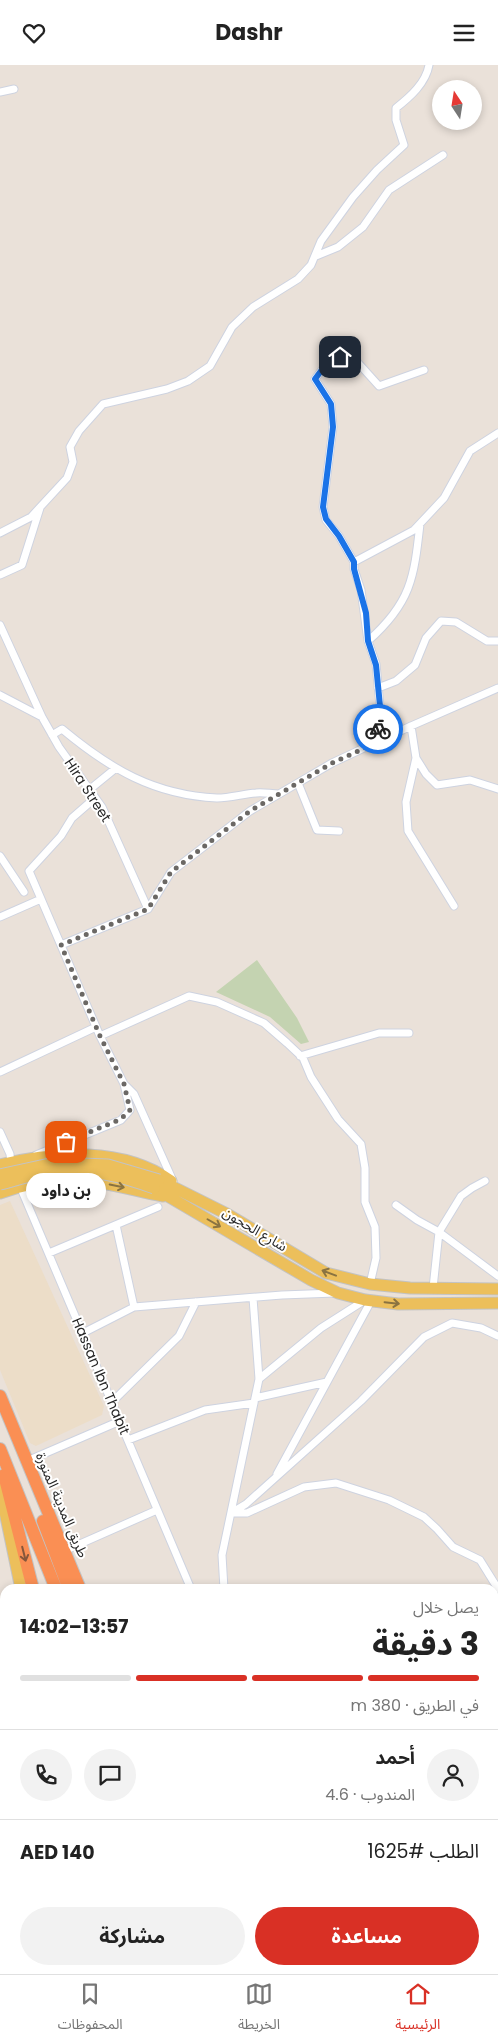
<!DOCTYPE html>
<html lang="ar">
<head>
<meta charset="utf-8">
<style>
	:root { --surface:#fff; --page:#f2f2f2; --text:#222; --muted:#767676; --line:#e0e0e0; --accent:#d93025 }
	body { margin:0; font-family:Poppins,"Noto Sans Arabic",sans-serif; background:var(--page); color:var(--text); direction:rtl; height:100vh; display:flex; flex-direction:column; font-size:19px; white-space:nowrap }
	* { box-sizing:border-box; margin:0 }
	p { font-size:16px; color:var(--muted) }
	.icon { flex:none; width:28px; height:28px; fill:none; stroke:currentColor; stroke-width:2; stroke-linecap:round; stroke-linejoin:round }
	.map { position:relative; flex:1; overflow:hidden; direction:ltr }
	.drawer { position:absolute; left:0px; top:1519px; width:499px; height:391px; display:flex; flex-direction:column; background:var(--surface); border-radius:15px 15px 0 0; box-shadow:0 2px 8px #0003; direction:rtl }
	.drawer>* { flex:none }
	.needle { width:32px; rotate:348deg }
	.controls { position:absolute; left:432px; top:15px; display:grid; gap:10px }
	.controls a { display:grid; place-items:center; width:50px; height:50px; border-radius:50%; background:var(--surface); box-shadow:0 2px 8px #0003; font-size:25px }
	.pin { position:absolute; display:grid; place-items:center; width:42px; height:42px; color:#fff; margin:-21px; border-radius:10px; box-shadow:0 2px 8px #0006 }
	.courier { position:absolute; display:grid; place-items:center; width:50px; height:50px; margin:-25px; border:4px solid #1a73e8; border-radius:50%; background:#fff; color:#222; box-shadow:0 1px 6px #0007 }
	.bubble { position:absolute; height:35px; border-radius:18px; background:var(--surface); box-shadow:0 2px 8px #0003; font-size:16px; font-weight:700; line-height:35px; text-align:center; direction:rtl }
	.overview em { font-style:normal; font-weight:700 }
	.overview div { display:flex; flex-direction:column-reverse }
	.overview { display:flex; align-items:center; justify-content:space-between; height:85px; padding:0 20px }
	h1 { font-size:32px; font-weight:700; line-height:38px }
	.bar { display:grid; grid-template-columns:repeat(4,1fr); gap:8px 5px; align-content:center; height:60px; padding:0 20px }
	.bar i { height:6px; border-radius:4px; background:var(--line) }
	.bar .selected { background:var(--accent) }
	.bar p { grid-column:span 4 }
	.line { display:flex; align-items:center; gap:12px; padding:0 20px; border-top:1px solid var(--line) }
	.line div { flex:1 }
	.round { display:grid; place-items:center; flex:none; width:52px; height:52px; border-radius:26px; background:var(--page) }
	.primary-button { display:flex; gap:10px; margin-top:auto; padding:10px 20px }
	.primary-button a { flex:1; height:58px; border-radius:30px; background:var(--accent); color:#fff; font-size:20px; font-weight:700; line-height:58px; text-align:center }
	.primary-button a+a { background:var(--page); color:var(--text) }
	header { display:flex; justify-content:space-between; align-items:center; height:65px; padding:0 20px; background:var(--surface); font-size:22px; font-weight:700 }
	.tabs { display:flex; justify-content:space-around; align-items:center; height:70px; border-top:1px solid var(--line); background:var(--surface); font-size:14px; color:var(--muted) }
	.tabs a { display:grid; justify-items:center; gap:2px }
	.tabs .selected { color:var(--accent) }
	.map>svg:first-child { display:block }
</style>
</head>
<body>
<header><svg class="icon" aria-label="menu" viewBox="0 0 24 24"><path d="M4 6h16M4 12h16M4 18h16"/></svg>Dashr<svg class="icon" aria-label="heart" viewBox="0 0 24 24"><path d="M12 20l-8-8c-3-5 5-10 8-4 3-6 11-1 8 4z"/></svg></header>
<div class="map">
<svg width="498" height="1909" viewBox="0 0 498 1909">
	<rect width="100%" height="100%" fill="#eae1d9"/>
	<!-- education -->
	<path fill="#ecddc8" d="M10,1136l94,205 -2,9 -66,31 -6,-3 -30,-73v-165z"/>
	<!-- cemetery -->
	<path fill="#c4d3b1" d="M257,895l40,58 12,24 -8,2 -31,-27 -54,-25z"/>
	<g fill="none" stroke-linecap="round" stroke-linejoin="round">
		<defs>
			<path id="street" d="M0,27l14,-3
				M316,191l22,-9 25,-20 26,-37 54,-35
				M0,468l31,-16 36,-39 6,-16 -3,-15 9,-16 24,-27 64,-15 21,-8 22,-15 22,-39 21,-20 45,-28 13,-14 10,-24 32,-44 24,-27 27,-25 -8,-25v-12c14,-11 30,-25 33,-43
				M354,497l60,-32 30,-32 26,-47 28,-18
				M0,510l22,-10 18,-57
				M0,560l42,92
				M368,576c43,-38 46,-63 52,-117
				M378,623l18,-7 19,-16 11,-27 15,-17 15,1 31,19h11
				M0,630l42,22 17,30 43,60 46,102
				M411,661l5,32 10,16 11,11 33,-5 28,9
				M52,670l10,-6c48,40 92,66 155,69 13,0 26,-4 39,-5 7,-1 15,1 23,1
				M377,677l3,-36 -4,-42 -8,-23 -7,-51 -7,-21v-7l-15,-26 -13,-16 -3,-13 10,-80 -2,-23 -16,-25 15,-20 21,-4 28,31 45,-16
				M416,693l-10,44 2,29 46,75
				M298,718l19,47 22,1
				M89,725l27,-22
				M0,791l24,36
				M0,852l41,-18
				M61,880l87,-36 23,-37 79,-61 82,-48 79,-37 87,-38
				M100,971l89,-40 28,6 47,21 23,20 16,15 8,19 27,42 23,25 4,24v34l10,25 1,31 -6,26
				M300,991l79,-23h30
				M0,1007l96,-45
				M124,1019l10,10 39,87
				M0,1067l10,22 1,11
				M36,1090l85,-35 9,-10 -6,-26 -24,-48 -71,-165 32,-35 11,-18 23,-20
				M19,1119l172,405
				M396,1140l21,15 22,12 59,44
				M49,1188l109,-46
				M433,1223l6,-56 22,-36 11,-8 13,-7
				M134,1242l148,-12 53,-2
				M83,1268l51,-26 -18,-82
				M259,1314l62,-51 44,-28
				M255,1333l72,-16
				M112,1337l67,-66 17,-34
				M128,1375l77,-30 49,-7
				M27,1396l93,-40
				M277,1409l94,-173
				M231,1448l15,-9 115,-103 63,-64 28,-14 29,5 17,8
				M231,1448h16l57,-26 32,-4 53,17 35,17 13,12 16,18 27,13 18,29
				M64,1486l93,-41
				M224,1524l-2,-34 37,-176 -6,-81
				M328,1905l1,4"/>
			<path id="primary" d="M0,1100c55,-14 123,-18 171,16
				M159,1115l68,34 99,59 44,11 40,4 88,1
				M154,1123l157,92 27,13 27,7 33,4 100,-1
				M0,1128c29,-10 64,-16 95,-11 23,3 45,10 68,14
				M0,1423l21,101
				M99,1905l1,4"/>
			<path id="highway" d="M0,1331l80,193
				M0,1384l56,140
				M4,1410l29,114
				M43,1456l26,68
				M494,1800h4
				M113,1905v4
				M127,1905l1,4
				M167,1905l1,4
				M188,1905l1,4
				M235,1905l2,4"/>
		</defs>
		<!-- street casing -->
		<use href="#street" stroke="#ced3e0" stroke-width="9"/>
		<!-- primary casing -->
		<use href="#primary" stroke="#c3c3c3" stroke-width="13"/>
		<!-- highway casing -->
		<use href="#highway" stroke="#c3c3c3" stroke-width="14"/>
		<!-- street -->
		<use href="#street" stroke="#fff" stroke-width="7"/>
		<!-- primary -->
		<use href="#primary" stroke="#ecbf5b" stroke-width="11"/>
		<!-- highway -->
		<use href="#highway" stroke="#fa8f54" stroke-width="12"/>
		<defs>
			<path id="primary-bridge" d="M0,1110l54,-12 54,2 51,15
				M0,1119c17,-4 35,-11 53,-12 38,-3 66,3 101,16"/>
		</defs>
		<!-- primary-bridge casing -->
		<use href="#primary-bridge" stroke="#c3c3c3" stroke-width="13" stroke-linecap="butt"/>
		<!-- primary-bridge -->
		<use href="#primary-bridge" stroke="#ecbf5b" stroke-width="11"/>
	</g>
	<!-- one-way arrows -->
	<defs><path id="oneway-shaft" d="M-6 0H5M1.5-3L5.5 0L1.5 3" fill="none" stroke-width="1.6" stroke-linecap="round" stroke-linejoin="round" transform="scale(1.25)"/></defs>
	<g stroke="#8a7341">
		<use href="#oneway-shaft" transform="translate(117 1121) rotate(12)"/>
		<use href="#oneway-shaft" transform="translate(214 1158) rotate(30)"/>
		<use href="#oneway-shaft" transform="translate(329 1208) rotate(-159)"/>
		<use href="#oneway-shaft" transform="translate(392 1238) rotate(6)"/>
	</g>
	<use stroke="#86563b" href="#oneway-shaft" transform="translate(24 1489) rotate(76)"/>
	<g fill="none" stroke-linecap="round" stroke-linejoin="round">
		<!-- done -->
		<path stroke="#6b6865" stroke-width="5" stroke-dasharray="0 9" d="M66,1077l55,-23 9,-9 -6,-26 -24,-48 -39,-91 87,-36 23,-37 79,-61 82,-48 46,-21v-13"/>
		<!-- route -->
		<path stroke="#1a73e8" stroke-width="6" d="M340,292l-10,2 -15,20 16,25 2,23 -10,80 3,12 13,17 15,26v7l12,44 2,28 8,24 4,41 -2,23"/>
	</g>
	<g text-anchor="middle" stroke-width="4" stroke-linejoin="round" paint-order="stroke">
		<!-- street labels -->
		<g font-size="14" fill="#272727" stroke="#fff">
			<text transform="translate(88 725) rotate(57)" y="5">Hira Street</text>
			<text transform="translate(255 1164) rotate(31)" y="5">شارع الحجون</text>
			<text transform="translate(101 1311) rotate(67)" y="5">Hassan Ibn Thabit</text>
			<text transform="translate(62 1440) rotate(67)" y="5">طريق المدينة المنورة</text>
		</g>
	</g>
</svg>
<div class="controls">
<a><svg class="needle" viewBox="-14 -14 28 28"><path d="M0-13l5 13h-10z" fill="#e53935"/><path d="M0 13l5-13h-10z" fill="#767676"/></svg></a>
</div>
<div class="pin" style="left:66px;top:1077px;background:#ea580c"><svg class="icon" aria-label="bag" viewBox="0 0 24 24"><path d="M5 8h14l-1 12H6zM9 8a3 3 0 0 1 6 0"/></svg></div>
<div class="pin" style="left:340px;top:292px;background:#1f2937"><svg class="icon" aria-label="home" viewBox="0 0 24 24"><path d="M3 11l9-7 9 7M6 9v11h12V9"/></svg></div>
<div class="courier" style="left:378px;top:664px"><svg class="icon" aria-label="bike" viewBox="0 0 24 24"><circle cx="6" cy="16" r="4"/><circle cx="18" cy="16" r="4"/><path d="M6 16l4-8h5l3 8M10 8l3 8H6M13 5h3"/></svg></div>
<div class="bubble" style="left:26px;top:1108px;width:80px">بن داود</div>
<section class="drawer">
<div class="overview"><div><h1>3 دقيقة</h1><p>يصل خلال</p></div><em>13:57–14:02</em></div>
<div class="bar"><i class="selected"></i><i class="selected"></i><i class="selected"></i><i></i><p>في الطريق · 380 m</p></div>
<div class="line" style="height:90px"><a class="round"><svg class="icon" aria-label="person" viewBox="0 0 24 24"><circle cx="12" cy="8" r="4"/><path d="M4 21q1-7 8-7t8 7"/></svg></a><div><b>أحمد</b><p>المندوب · 4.6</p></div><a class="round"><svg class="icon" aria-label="chat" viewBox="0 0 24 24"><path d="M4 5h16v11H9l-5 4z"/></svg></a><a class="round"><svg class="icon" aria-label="phone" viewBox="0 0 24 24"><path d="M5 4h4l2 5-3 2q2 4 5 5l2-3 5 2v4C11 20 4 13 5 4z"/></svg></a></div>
<div class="line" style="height:65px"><div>الطلب #1625</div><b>AED 140</b></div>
<div class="primary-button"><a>مساعدة</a><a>مشاركة</a></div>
</section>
</div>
<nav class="tabs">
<a class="selected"><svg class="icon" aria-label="home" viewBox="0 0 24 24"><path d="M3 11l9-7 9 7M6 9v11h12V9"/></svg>الرئيسية</a>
<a><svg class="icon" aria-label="map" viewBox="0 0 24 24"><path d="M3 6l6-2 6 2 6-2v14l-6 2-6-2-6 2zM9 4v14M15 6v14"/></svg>الخريطة</a>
<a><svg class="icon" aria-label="saved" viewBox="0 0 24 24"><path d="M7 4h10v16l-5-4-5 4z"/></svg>المحفوظات</a>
</nav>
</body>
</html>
